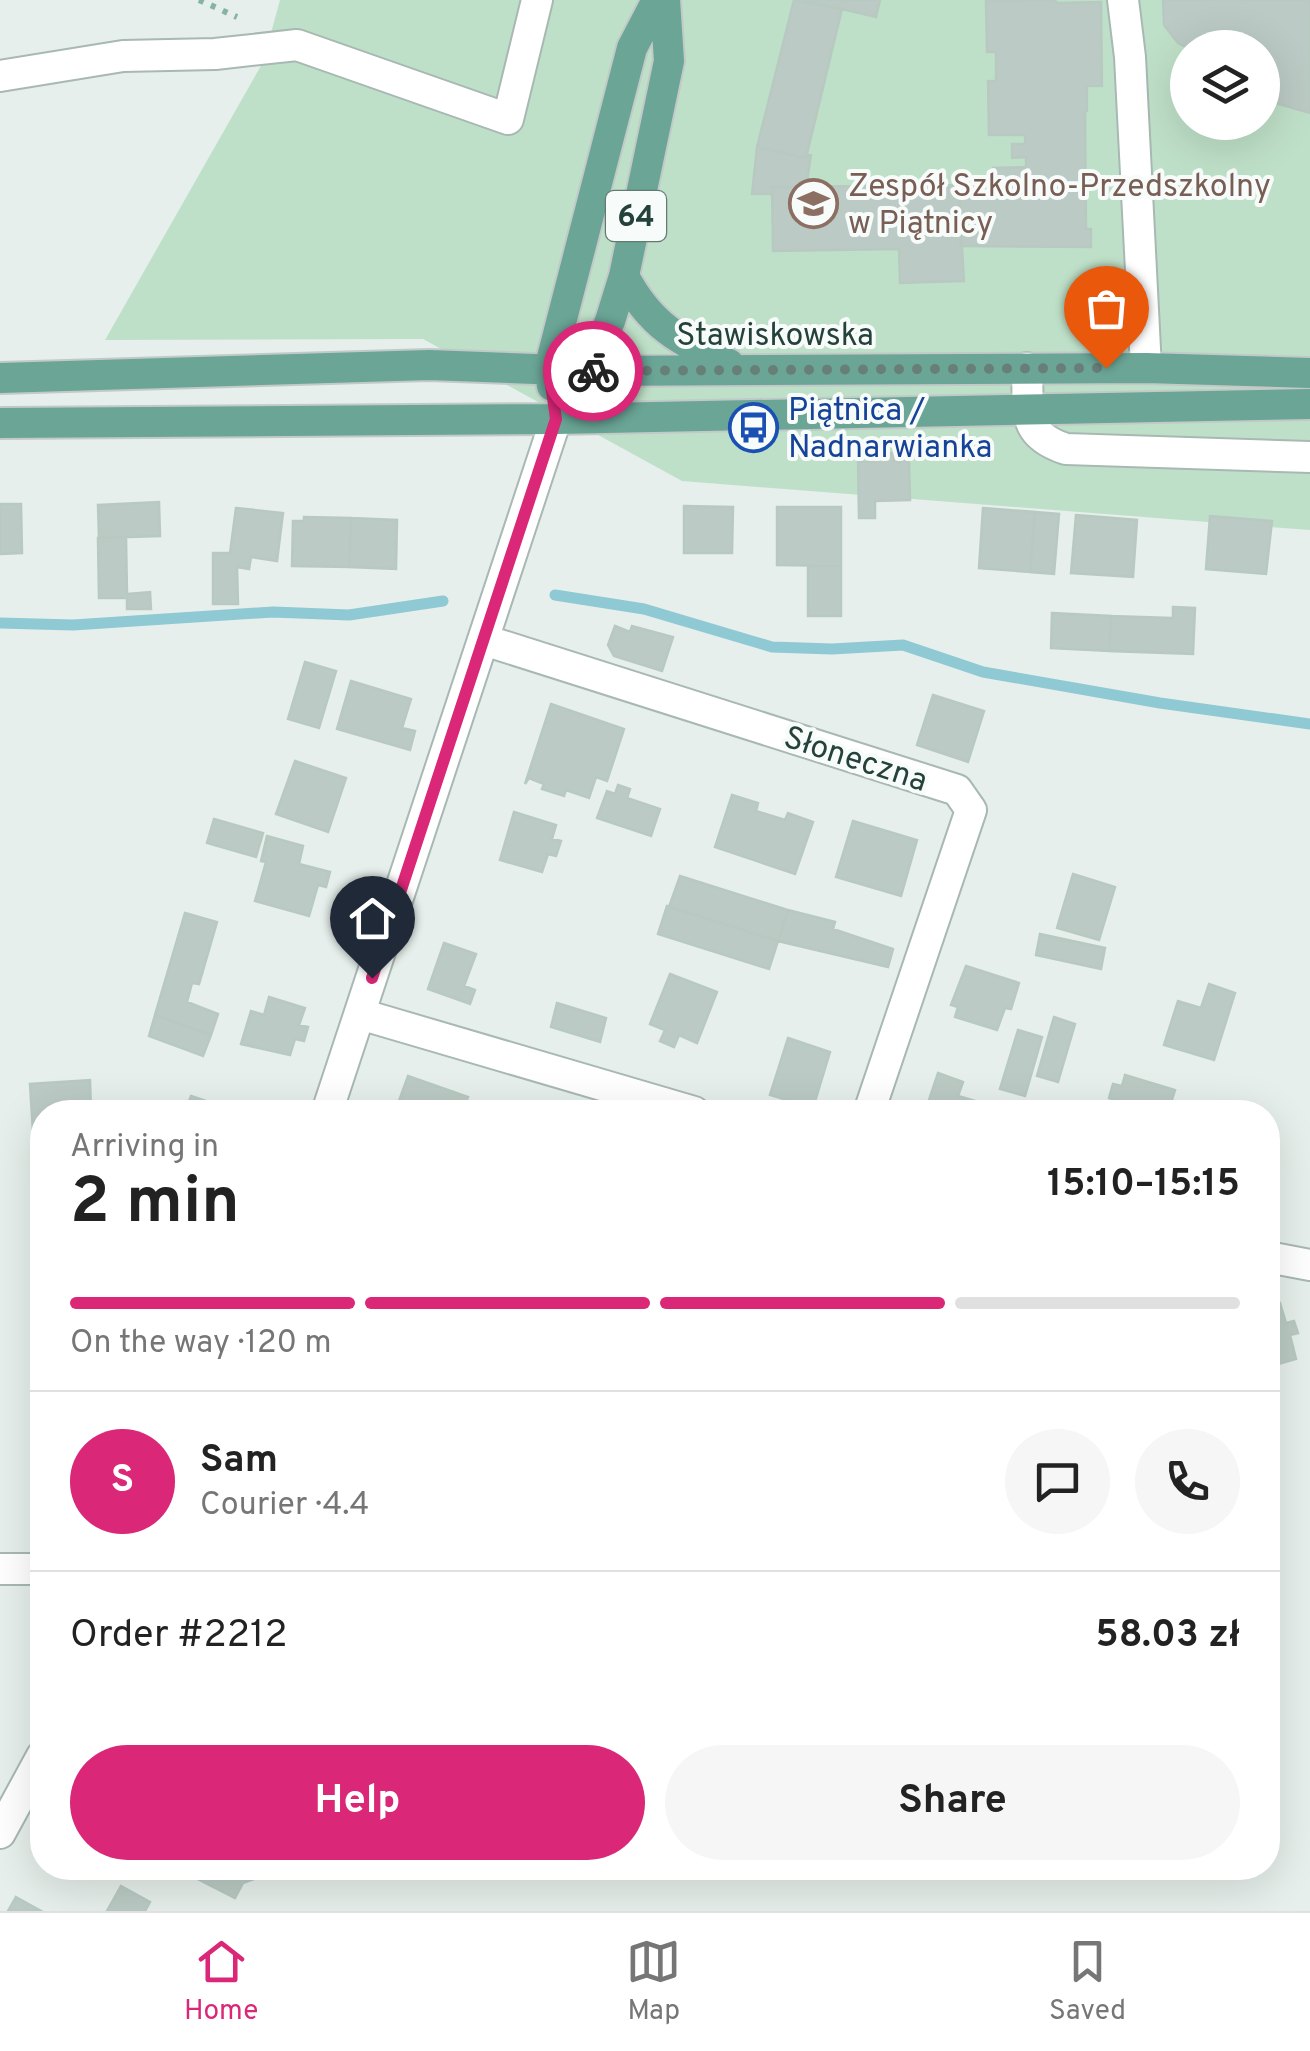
<!DOCTYPE html>
<html lang="en">
<head>
<meta charset="utf-8">
<style>
	:root { --surface:#fff; --page:#f6f6f6; --text:#222; --muted:#767676; --line:#e0e0e0; --accent:#db2777 }
	body { margin:0; font-family:Overpass,sans-serif; background:var(--page); color:var(--text); height:100vh; display:flex; flex-direction:column; font-size:38px; white-space:nowrap }
	* { box-sizing:border-box; margin:0 }
	p { font-size:32px; color:var(--muted) }
	.icon { flex:none; width:55px; height:55px; fill:none; stroke:currentColor; stroke-width:2; stroke-linecap:round; stroke-linejoin:round }
	.map { position:relative; flex:1; overflow:hidden }
	.side { position:absolute; left:30px; top:1100px; width:1250px; height:780px; display:flex; flex-direction:column; background:var(--surface); border-radius:40px; box-shadow:0 10px 40px #0002 }
	.side>* { flex:none }
	.buttons { position:absolute; left:1170px; top:30px; display:grid; gap:20px }
	.buttons a { display:grid; place-items:center; width:110px; height:110px; border-radius:50%; background:var(--surface); box-shadow:0 10px 40px #0002; font-size:50px }
	.pin { position:absolute; display:grid; place-items:center; width:85px; height:85px; color:#fff; margin:-102px -42px; border-radius:50% 50% 50% 0; rotate:-45deg; box-shadow:0 0 10px #0007 }
	.pin .icon { rotate:45deg }
	.courier { position:absolute; display:grid; place-items:center; width:100px; height:100px; margin:-50px; border:8px solid #db2777; border-radius:50%; background:#fff; color:#222; box-shadow:0 2px 12px #0007 }
	.overview em { font-style:normal; font-weight:700 }
	.overview div { display:flex; flex-direction:column-reverse }
	.overview { display:flex; align-items:center; justify-content:space-between; height:170px; padding:0 40px }
	h1 { font-size:65px; font-weight:700; line-height:75px }
	.bar { display:grid; grid-template-columns:repeat(4,1fr); gap:15px 10px; align-content:center; height:120px; padding:0 40px }
	.bar i { height:12px; border-radius:8px; background:var(--line) }
	.bar .on { background:var(--accent) }
	.bar p { grid-column:span 4 }
	.line { display:flex; align-items:center; gap:25px; padding:0 40px; border-top:2px solid var(--line) }
	.line div { flex:1 }
	.round { display:grid; place-items:center; flex:none; width:105px; height:105px; border-radius:52px; background:var(--page) }
	.button { display:flex; gap:20px; margin-top:auto; padding:20px 40px }
	.button a { flex:1; height:115px; border-radius:60px; background:var(--accent); color:#fff; font-size:40px; font-weight:700; line-height:115px; text-align:center }
	.button a+a { background:var(--page); color:var(--text) }
	.dock { display:flex; justify-content:space-around; align-items:center; height:140px; border-top:2px solid var(--line); background:var(--surface); font-size:28px; color:var(--muted) }
	.dock a { display:grid; justify-items:center; gap:5px }
	.dock .on { color:var(--accent) }
	.map>svg:first-child { display:block }
</style>
</head>
<body>
<div class="map">
<svg width="1310" height="1911" viewBox="0 0 1310 1911">
	<rect width="100%" height="100%" fill="#e6efeb"/>
	<!-- green -->
	<path fill="#bfe0c8" fill-rule="evenodd" d="M280,0h1030v530l-628,-49 -259,-142 -318,1 166,-292v-15zM1188,48h74v74h-74z"/>
	<g fill="none" stroke-linecap="round" stroke-linejoin="round">
		<!-- stream -->
		<path stroke="#8ec9d4" stroke-width="11" d="M555,595l89,14 128,38 60,2 71,-4 80,27 177,31 150,21
			M0,623l73,2 200,-13 76,3 94,-14"/>
	</g>
	<!-- building -->
	<path fill="#bbcac4" stroke="#b8c9c2" stroke-width="2.5" d="M794,0l48,9 -36,149 -49,-11z
		M803,0h77l-4,17z
		M1054,0l4,3 43,-1 1,84h-15v25h-2l1,118h5v18l-130,-1 -2,-67 34,-1v-10l33,-1v-10l-14,1v-14h13v-9h-36l-1,-54h8v-29h-9l-1,-51z
		M1163,0h147v113l-48,-14v-51h-74l-10,-5 -14,-18z
		M757,147l49,11v-4l5,1 -5,33 -34,-1v7h-20z
		M958,185l6,96 -64,2 -1,-34 -126,2 -1,-64z
		M878,453h15l1,9 15,-1 1,39 -35,1v17h-16l-1,-56h20z
		M159,502l1,34 -61,2 -1,-33z
		M0,504h21l1,49 -22,1z
		M684,506l49,1 -1,46h-48z
		M777,507h64v59l-64,-1z
		M236,508l47,5 -6,48 -26,-4 -2,12 -12,-2 1,37h-25v-51h17z
		M983,508l52,4 -5,60 -51,-4z
		M1035,512l24,2 -5,60 -24,-2z
		M1076,515l61,5 -4,57 -62,-4z
		M1210,516l62,5 -6,53 -60,-5z
		M304,517l47,1 -2,49 -57,-1 1,-45h11z
		M351,518l46,2 -1,49 -47,-2z
		M126,537l1,57 23,-2 1,17h-24v-11h-28l-1,-60z
		M808,566h33v50h-33z
		M1173,607l22,1 -2,46 -84,-3 2,-35 62,2z
		M1052,613l59,3 -2,35 -58,-3z
		M615,626l15,6 2,-6 41,11 -11,34 -48,-15 -6,-11z
		M305,662l31,9 -17,57 -31,-9z
		M351,681l60,18 -9,29 13,3 -5,19 -73,-21z
		M933,695l51,16 -16,51 -51,-17z
		M551,704l73,25 -17,52 -11,-4 -7,21 -23,-8 -2,6 -22,-7 2,-5 -15,-6 -4,6z
		M295,761l51,17 -18,54 -52,-18z
		M618,785l12,4 -3,9 33,11 -9,27 -54,-18 10,-27 8,3z
		M732,795l26,8 -2,8 29,9 3,-7 25,9 -18,52 -80,-27z
		M514,812l42,13 -4,14 9,2 -5,15 -8,-2 -6,18 -42,-12z
		M214,819l49,14 -7,24 -49,-14z
		M853,821l64,19 -16,56 -65,-19z
		M267,836l36,10 -4,18 31,8 -4,15 -8,-2 -9,31 -54,-15 11,-39 -5,-1z
		M1073,874l42,13 -16,53 -42,-12z
		M680,876l108,34 -10,31 -109,-34z
		M667,906l111,35 -9,28 -111,-35z
		M788,910l47,12 -2,7 60,20 -5,18 -110,-26z
		M185,913l32,9 -18,62 -7,-1 -5,19 31,12 -7,21 -56,-20z
		M1040,934l65,14 -4,21 -65,-14z
		M444,943l32,11 -12,32 11,4 -5,14 -42,-15z
		M966,966l53,17 -8,26 -6,-1 -8,22 -42,-13 3,-10 -7,-2z
		M670,974l47,18 -20,51 -18,-8 -5,12 -14,-6 5,-11 -15,-6z
		M1209,984l26,9 -21,67 -50,-15 14,-44 23,7z
		M269,997l36,11 -6,17 9,2 -4,14 -9,-2 -5,16 -49,-11 10,-33 13,4z
		M557,1003l49,15 -6,24 -49,-15z
		M155,1015l56,20 -8,21 -54,-20z
		M1054,1017l21,7 -17,58 -21,-6z
		M1018,1030l24,7 -17,59 -25,-7z
		M788,1038l42,14 -17,56 -43,-13z
		M938,1073l25,9 -5,14 21,6 -4,10h-50z
		M1125,1075l50,15 -7,22h-54l3,-12 -8,-2 4,-14 9,2z
		M408,1076l60,21 -4,11 13,4h-82z
		M90,1080l1,32h-49v35l-8,1 -4,-64z
		M191,1096l48,16h-54z
		M1280,1303l6,20 8,-2 4,12 -8,2 6,24 -28,8v-61z
		M189,1868h71l-6,11 -11,4 -8,15 -49,-25z
		M121,1886l29,16 -5,9h-38z
		M16,1897l25,14h-33z"/>
	<g fill="none" stroke-linecap="round" stroke-linejoin="round">
		<defs>
			<path id="minor" d="M1123,0l7,57 16,311
				M0,76l123,-20 92,-2 82,-9 211,74 29,-119
				M1027,368c2,42 -7,66 39,81l244,8
				M484,640l473,150 14,20 -102,302
				M360,1014l334,98
				M327,1112l229,-693
				M1268,1257l42,8
				M0,1569h42
				M0,1833l42,-77"/>
			<path id="major" d="M624,276c27,51 55,64 105,88
				M0,378l429,-13 159,6 558,-3 164,5
				M552,386l-3,-17 83,-321 25,-48
				M556,419l32,-48 22,-50 14,-45 45,-215 -4,-61
				M0,423l556,-4 754,-15"/>
		</defs>
		<!-- minor casing -->
		<use href="#minor" stroke="#a8b8b2" stroke-width="34"/>
		<!-- major casing -->
		<use href="#major" stroke="#c2cac8" stroke-width="34"/>
		<!-- path -->
		<path stroke="#86b3a5" stroke-width="6" stroke-dasharray="5 8" stroke-linecap="butt" d="M199,0l38,17"/>
		<!-- minor -->
		<use href="#minor" stroke="#fff" stroke-width="30"/>
		<!-- major -->
		<use href="#major" stroke="#6aa596" stroke-width="30"/>
	</g>
	<g fill="none" stroke-linecap="round" stroke-linejoin="round">
		<!-- done -->
		<path stroke="#687f78" stroke-width="10" stroke-dasharray="0 18" d="M593,371l513,-3"/>
		<!-- route -->
		<path stroke="#db2777" stroke-width="12" d="M372,978l184,-559 -7,-49 44,1"/>
	</g>
	<!-- icons -->
	<defs>
		<symbol id="school-ring" viewBox="-11 -11 22 22"><circle r="9.5" fill="#f7fbf9" stroke="#8d6e63" stroke-width="1.5"/><path d="M0-5L7-2L0 1L-7-2ZM-4 1L0 2.5L4 1V4Q0 6-4 4Z" fill="#8d6e63"/></symbol>
		<symbol id="bus-ring" viewBox="-11 -11 22 22"><circle r="9.5" fill="#f7fbf9" stroke="#1a4fb4" stroke-width="1.5"/><path d="M-5-6H5V4H4V6H2V4H-2V6H-4V4H-5ZM-3.5-4V0h7V-4ZM-3.5 1.2v1.5H-2V1.2ZM2 1.2v1.5H3.5V1.2Z" fill="#1a4fb4"/></symbol>
	</defs>
	<g fill-rule="evenodd">
		<use href="#school-ring" x="786" y="176" width="55" height="55"/>
		<use href="#bus-ring" x="726" y="400" width="55" height="55"/>
	</g>
	<g text-anchor="middle" stroke-width="8" stroke-linejoin="round" paint-order="stroke">
		<!-- shield labels -->
		<rect fill="#f7fbf9" stroke="#637a73" stroke-width="2.5" x="606" y="191" width="60" height="50" rx="8"/>
		<g font-size="30" font-weight="bold" fill="#24423a">
			<text x="636" y="226">64</text>
		</g>
		<!-- education labels -->
		<g font-size="32" fill="#785e54" stroke="#f7fbf9" text-anchor="start">
			<text x="848" y="196">Zespół Szkolno-Przedszkolny<tspan x="848" dy="37">w Piątnicy</tspan></text>
		</g>
		<!-- street labels -->
		<g font-size="32" fill="#24423a" stroke="#f7fbf9">
			<text x="775" y="345">Stawiskowska</text>
			<text transform="translate(856 758) rotate(18)" y="11">Słoneczna</text>
		</g>
		<!-- transit labels -->
		<g font-size="32" fill="#164399" stroke="#f7fbf9" text-anchor="start">
			<text x="788" y="420">Piątnica /<tspan x="788" dy="37">Nadnarwianka</tspan></text>
		</g>
	</g>
</svg>
<div class="buttons">
<a><svg class="icon" aria-label="layers" viewBox="0 0 24 24"><path d="M12 4l9 5-9 5-9-5zM3 14l9 5 9-5"/></svg></a>
</div>
<div class="pin" style="left:1106px;top:368px;background:#ea580c"><svg class="icon" aria-label="bag" viewBox="0 0 24 24"><path d="M5 8h14l-1 12H6zM9 8a3 3 0 0 1 6 0"/></svg></div>
<div class="pin" style="left:372px;top:978px;background:#1f2937"><svg class="icon" aria-label="home" viewBox="0 0 24 24"><path d="M3 11l9-7 9 7M6 9v11h12V9"/></svg></div>
<div class="courier" style="left:593px;top:371px"><svg class="icon" aria-label="bike" viewBox="0 0 24 24"><circle cx="6" cy="16" r="4"/><circle cx="18" cy="16" r="4"/><path d="M6 16l4-8h5l3 8M10 8l3 8H6M13 5h3"/></svg></div>
<section class="side">
<div class="overview"><div><h1>2 min</h1><p>Arriving in</p></div><em>15:10–15:15</em></div>
<div class="bar"><i class="on"></i><i class="on"></i><i class="on"></i><i></i><p>On the way · 120 m</p></div>
<div class="line" style="height:180px"><b class="round" style="background:var(--accent);color:#fff">S</b><div><b>Sam</b><p>Courier · 4.4</p></div><a class="round"><svg class="icon" aria-label="chat" viewBox="0 0 24 24"><path d="M4 5h16v11H9l-5 4z"/></svg></a><a class="round"><svg class="icon" aria-label="phone" viewBox="0 0 24 24"><path d="M5 4h4l2 5-3 2q2 4 5 5l2-3 5 2v4C11 20 4 13 5 4z"/></svg></a></div>
<div class="line" style="height:130px"><div>Order #2212</div><b>58.03 zł</b></div>
<div class="button"><a>Help</a><a>Share</a></div>
</section>
</div>
<nav class="dock">
<a class="on"><svg class="icon" aria-label="home" viewBox="0 0 24 24"><path d="M3 11l9-7 9 7M6 9v11h12V9"/></svg>Home</a>
<a><svg class="icon" aria-label="map" viewBox="0 0 24 24"><path d="M3 6l6-2 6 2 6-2v14l-6 2-6-2-6 2zM9 4v14M15 6v14"/></svg>Map</a>
<a><svg class="icon" aria-label="saved" viewBox="0 0 24 24"><path d="M7 4h10v16l-5-4-5 4z"/></svg>Saved</a>
</nav>
</body>
</html>
